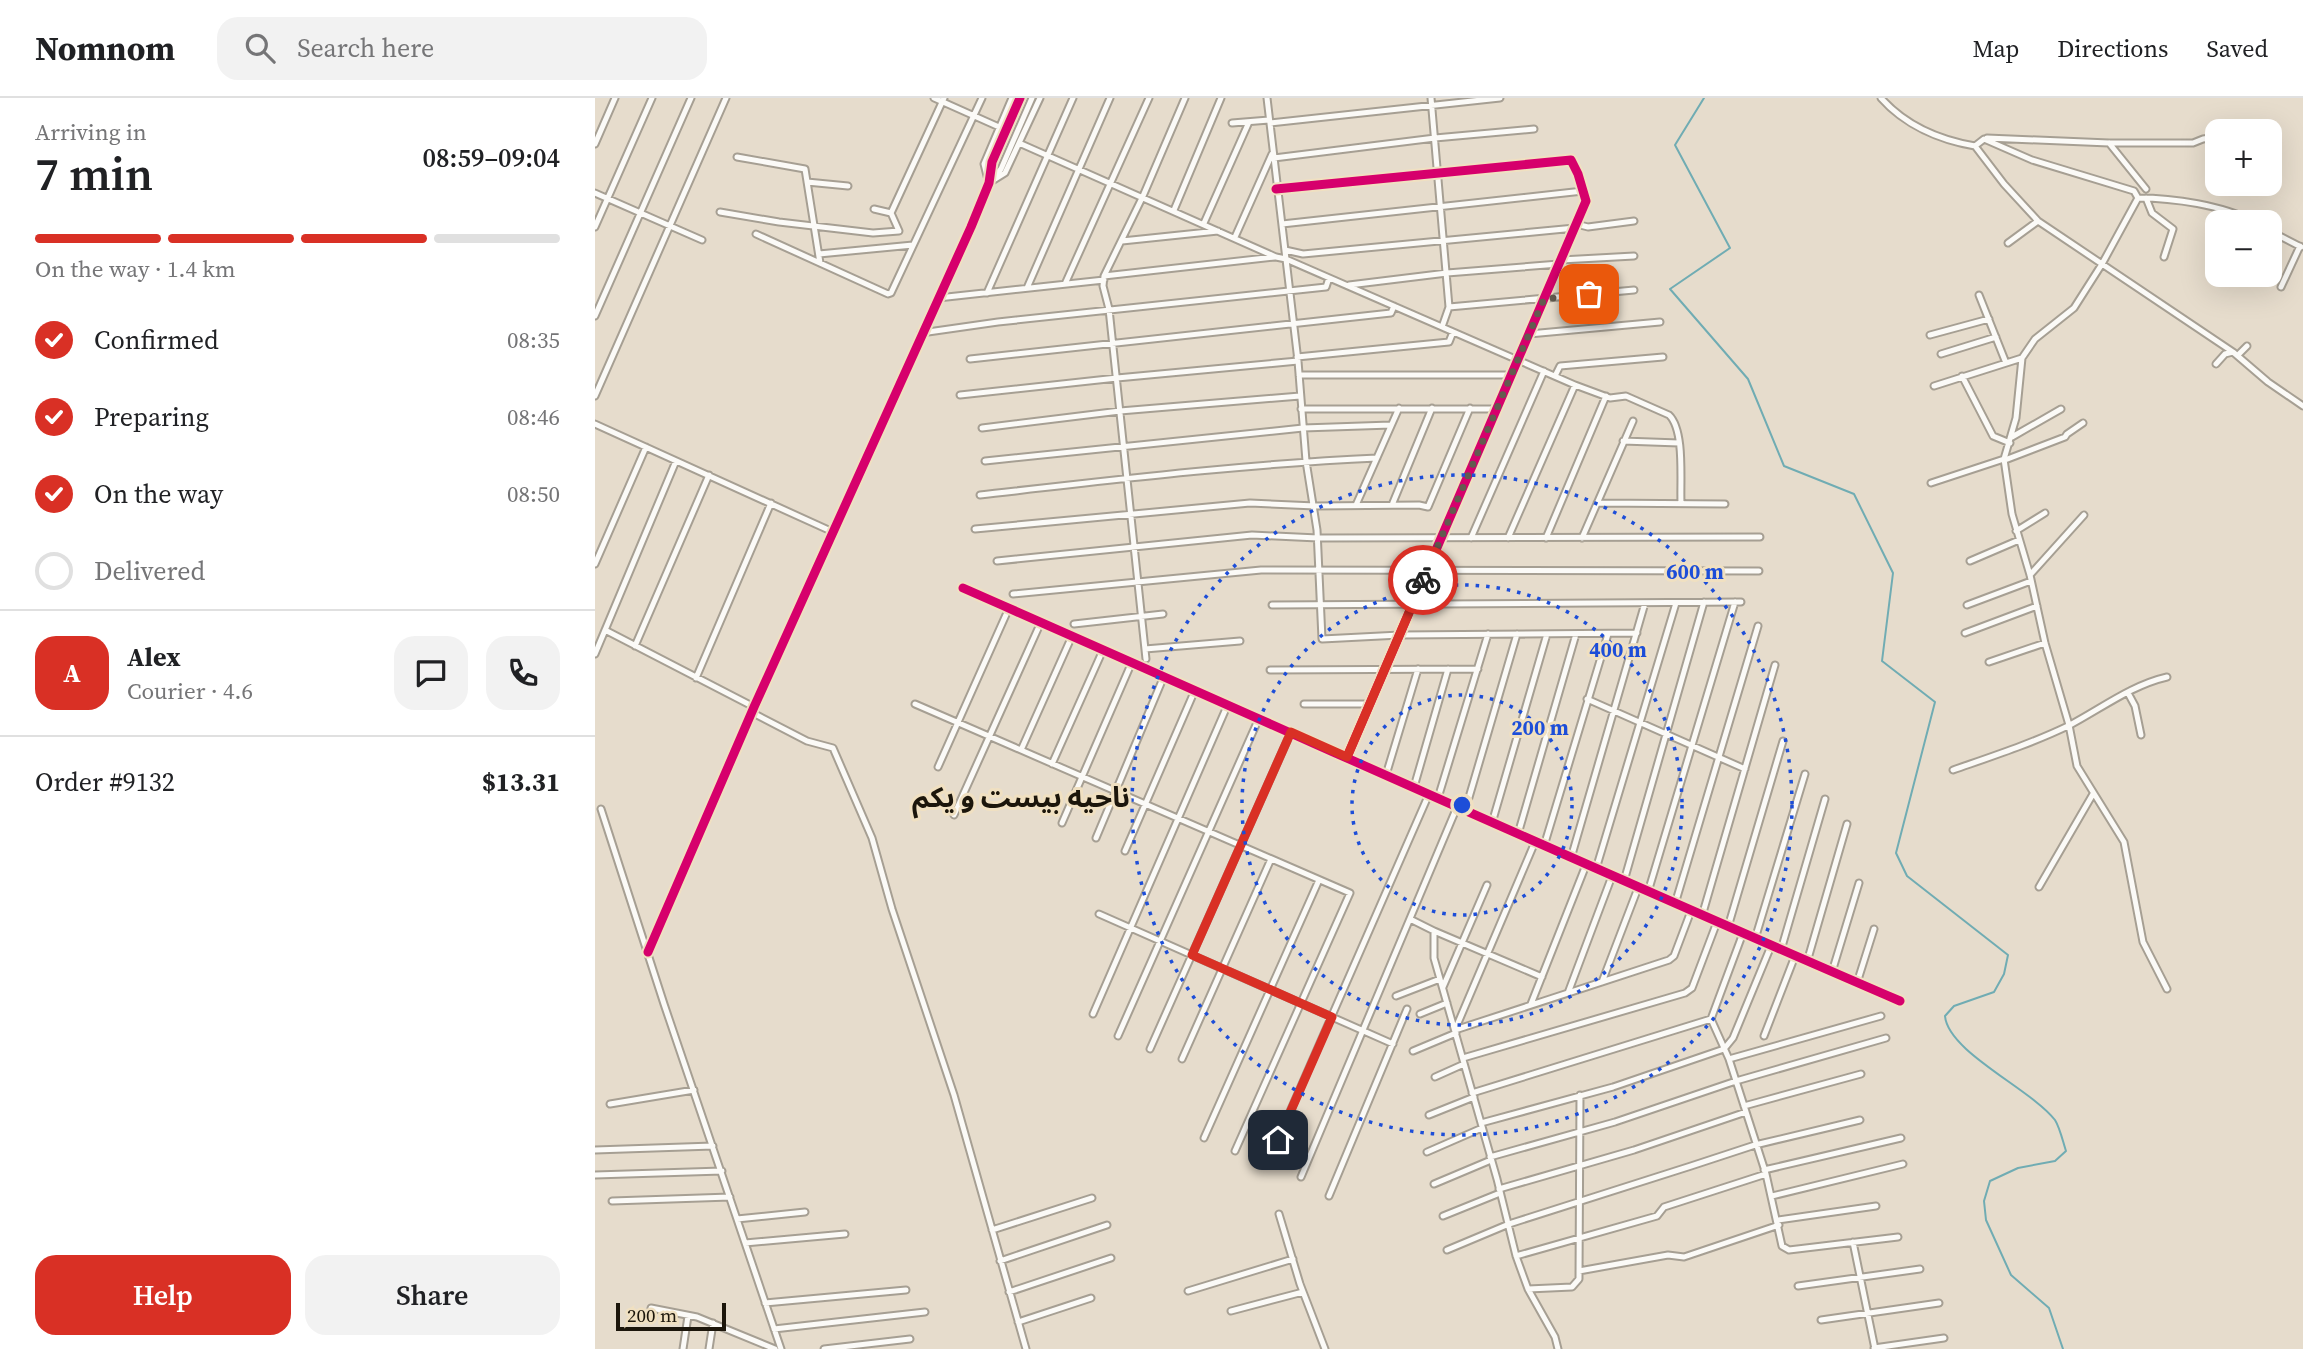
<!DOCTYPE html>
<html lang="en">
<head>
<meta charset="utf-8">
<style>
	:root { --surface:#fff; --page:#f2f2f2; --text:#202124; --muted:#757577; --line:#e0e0e0; --accent:#d93025 }
	body { margin:0; font-family:"Source Serif 4","Noto Sans Arabic",serif; background:var(--page); color:var(--text); height:100vh; display:flex; flex-direction:column; font-size:26px; white-space:nowrap }
	* { box-sizing:border-box; margin:0 }
	p { font-size:23px; color:var(--muted) }
	.icon { flex:none; width:38px; height:38px; fill:none; stroke:currentColor; stroke-width:2; stroke-linecap:round; stroke-linejoin:round }
	.map { position:relative; flex:1; overflow:hidden }
	.sheet { display:flex; flex-direction:column; background:var(--surface); width:595px }
	.sheet>* { flex:none }
	.tools { position:absolute; left:1610px; top:21px; display:grid; gap:14px }
	.tools a { display:grid; place-items:center; width:77px; height:77px; border-radius:14px; background:var(--surface); box-shadow:0 7px 28px #0002; font-size:35px }
	.scale { position:absolute; left:21px; bottom:18px; width:110px; box-sizing:border-box; padding-left:7px; border:4px solid #1c160b; border-top:0; font-size:19px; line-height:24px; white-space:nowrap; color:#1c160b; -webkit-text-stroke:5px #f0e0c1; paint-order:stroke }
	.pin { position:absolute; display:grid; place-items:center; width:60px; height:60px; color:#fff; margin:-30px; border-radius:14px; box-shadow:0 4px 10px #0006 }
	.courier { position:absolute; display:grid; place-items:center; width:70px; height:70px; margin:-35px; border:5px solid #d93025; border-radius:50%; background:#fff; color:#222; box-shadow:0 2px 9px #0007 }
	.headline em { font-style:normal; font-weight:600 }
	.headline div { display:flex; flex-direction:column-reverse }
	.headline { display:flex; align-items:center; justify-content:space-between; height:119px; padding:0 35px }
	h1 { font-size:46px; font-weight:600; line-height:52px }
	.bar { display:grid; grid-template-columns:repeat(4,1fr); gap:10px 7px; align-content:center; height:84px; padding:0 35px }
	.bar i { height:9px; border-radius:5px; background:var(--line) }
	.bar .selected { background:var(--accent) }
	.bar p { grid-column:span 4 }
	.line { display:flex; align-items:center; gap:18px; padding:0 35px; border-top:2px solid var(--line) }
	.line div { flex:1 }
	.round { display:grid; place-items:center; flex:none; width:74px; height:74px; border-radius:21px; background:var(--page) }
	ol { padding:0 35px; list-style:none }
	li { display:flex; align-items:center; gap:21px; height:77px }
	li p { margin-inline-start:auto }
	li .icon { padding:7px; border-radius:50%; background:var(--accent); color:#fff; stroke-width:4 }
	li:last-child { color:var(--muted) }
	li i { width:38px; height:38px; border:4px solid var(--line); border-radius:50% }
	.button { display:flex; gap:14px; margin-top:auto; padding:14px 35px }
	.button a { flex:1; height:80px; border-radius:21px; background:var(--accent); color:#fff; font-size:28px; font-weight:600; line-height:80px; text-align:center }
	.button a+a { background:var(--page); color:var(--text) }
	header { display:flex; align-items:center; gap:42px; box-sizing:border-box; height:98px; padding:0 35px; background:var(--surface); border-bottom:2px solid var(--line) }
	header strong { font-size:33px }
	nav { display:flex; gap:38px; margin-inline-start:auto; font-size:24px }
	.search { width:490px; height:63px; background:var(--page); display:flex; align-items:center; gap:18px; box-sizing:border-box; padding:0 24px; border-radius:21px; color:var(--muted); font-size:26px }
	main { display:flex; flex:1; min-height:0 }
	.map>svg:first-child { display:block }
</style>
</head>
<body>
<header>
<strong>Nomnom</strong>
<div class="search"><svg class="icon" aria-label="search" viewBox="0 0 24 24"><circle cx="10" cy="10" r="6"/><path d="M15 15l6 6"/></svg>Search here</div>
<nav><a>Map</a><a>Directions</a><a>Saved</a></nav>
</header>
<main>
<section class="sheet">
<div class="headline"><div><h1>7 min</h1><p>Arriving in</p></div><em>08:59–09:04</em></div>
<div class="bar"><i class="selected"></i><i class="selected"></i><i class="selected"></i><i></i><p>On the way · 1.4 km</p></div>
<ol>
<li><svg class="icon" aria-label="check" viewBox="0 0 24 24"><path d="M5 12l5 5 9-10"/></svg>Confirmed<p>08:35</p></li>
<li><svg class="icon" aria-label="check" viewBox="0 0 24 24"><path d="M5 12l5 5 9-10"/></svg>Preparing<p>08:46</p></li>
<li><svg class="icon" aria-label="check" viewBox="0 0 24 24"><path d="M5 12l5 5 9-10"/></svg>On the way<p>08:50</p></li>
<li><i></i>Delivered</li>
</ol>
<div class="line" style="height:126px"><b class="round" style="background:var(--accent);color:#fff">A</b><div><b>Alex</b><p>Courier · 4.6</p></div><a class="round"><svg class="icon" aria-label="chat" viewBox="0 0 24 24"><path d="M4 5h16v11H9l-5 4z"/></svg></a><a class="round"><svg class="icon" aria-label="phone" viewBox="0 0 24 24"><path d="M5 4h4l2 5-3 2q2 4 5 5l2-3 5 2v4C11 20 4 13 5 4z"/></svg></a></div>
<div class="line" style="height:91px"><div>Order #9132</div><b>$13.31</b></div>
<div class="button"><a>Help</a><a>Share</a></div>
</section>
<div class="map">
<svg width="1708" height="1251" viewBox="0 0 1708 1251">
	<rect width="100%" height="100%" fill="#e6dccc"/>
	<g fill="none" stroke-linecap="round" stroke-linejoin="round">
		<!-- stream -->
		<path stroke="#70acb3" stroke-width="2" d="M1109,0l-29,47 55,103 -60,41 78,90 36,87 70,28 39,79 -11,88 53,41 -39,151 11,23 101,79 -4,19 -10,18 -40,14 -9,10c3,36 86,73 110,104 5,8 8,22 11,31l-11,10 -37,7 -28,13 -6,20 2,19 25,55 38,33 14,41"/>
		<defs>
			<path id="minor" d="M339,0l65,29
				M672,0l31,263 8,100 11,69 5,109 78,-4 237,-2
				M836,0l18,209 -7,20
				M1286,0c24,27 59,42 94,48l29,38 34,37 195,131 35,30 35,24
				M637,25l37,-3
				M675,25l230,-25
				M1629,33l6,-6
				M1392,40l122,5h84l10,-4 14,-2
				M424,45l257,114 10,2 289,126 35,13 16,-2 43,19c16,15 11,66 12,88
				M1514,45l37,46
				M0,46l20,-46
				M1380,48l9,-7 48,21 102,31 4,7c35,0 85,7 116,24
				M142,59l68,12 15,94
				M679,60l161,-20 99,-9
				M398,80l8,-9 31,-71
				M393,82l-4,-16 28,-66
				M212,84l41,4
				M394,85l16,-10 35,-75
				M681,91l295,-29 7,14 8,27 -239,556
				M0,95l107,47
				M1543,100l-36,66 -28,44 -39,31 -13,19 -6,60 -12,41 8,55 18,61 15,68 24,82 8,41 47,76 19,100 24,47
				M1551,100l6,15 21,16 -9,28
				M579,112l47,-112
				M125,114l59,10 94,11 26,-2 -8,-18 -17,-4
				M296,115l53,-115
				M609,125l45,-101
				M687,126l301,-33
				M981,126l12,3 46,-6
				M0,129l57,-129
				M1675,133l31,16
				M161,136l132,60 3,-1 91,-195
				M640,139l37,-83
				M527,143l96,-10
				M1413,145l30,-22
				M690,152l18,4 272,-26
				M224,156l94,-9
				M966,162l73,-4
				M509,178l171,-19
				M470,186l84,-186
				M754,187l98,-12 112,-9
				M1686,189l19,-41
				M432,190l83,-190
				M392,195l86,-195
				M1384,197l27,68
				M343,200l166,-18
				M854,209l185,-17
				M0,218l96,-218
				M326,235l77,-11 328,-35 3,-9
				M934,236l131,-12
				M1335,237l59,-16
				M1346,256l55,-17
				M1643,257l9,-9
				M702,259l152,-15 4,-10
				M375,261l421,-46 3,-7
				M1621,266l9,-10 8,-2
				M704,277h213
				M960,278l5,-10 103,-9
				M1367,278l31,60 17,7
				M1339,288l88,-28
				M365,297l157,-17 181,-17
				M0,298l131,-298
				M706,311h196
				M0,326l238,108
				M387,330l138,-17 180,-15
				M1417,339l49,-28
				M1028,343l56,2
				M1410,362l60,-23 2,-3 16,-11
				M390,363l318,-33 88,-3
				M1336,385l73,-24
				M385,397c132,-15 264,-31 397,-37
				M1002,405l128,1
				M761,407l43,-97
				M797,407l40,-97
				M380,431l275,-26 65,3 104,-1 9,2 42,-99
				M1421,433l29,-18
				M876,440l73,-167
				M913,440l67,-153
				M951,440l60,-142
				M987,440l51,-117
				M402,463l255,-26 66,3 442,-1
				M1375,463l49,-21
				M0,466l51,-117
				M1435,477l54,-60
				M368,490c312,137 623,278 937,413
				M418,496l248,-24 498,1
				M677,507l469,-3
				M1372,507l64,-24
				M479,526l89,-10
				M10,532l149,77
				M1370,535l72,-27
				M40,548l74,-171
				M550,551l95,-8
				M0,556l81,-193
				M551,561l-37,-350 -6,-23 1,-10 39,-80 42,-98
				M1394,564l56,-19
				M675,572l208,-1
				M101,580l75,-175
				M1533,595l7,13 6,29
				M992,601l158,70
				M320,606l435,189 -115,258
				M709,606h66
				M156,614l56,29 26,7 39,90 20,71 62,186 72,254
				M426,652l51,-114
				M457,666l51,-114
				M343,669l71,-159
				M1358,672c40,-14 80,-27 117,-45 32,-17 62,-40 97,-48
				M791,677l32,-106
				M819,689l34,-118
				M843,700l50,-164
				M6,711l63,195 117,345
				M870,713l52,-177
				M359,717l87,-193
				M467,725l70,-161
				M897,725l55,-189
				M923,736l58,-200
				M501,740l68,-162
				M949,748l64,-212
				M530,753l70,-161
				M976,760l74,-255
				M1001,771l80,-266
				M1029,783l80,-279
				M1444,789l54,-93
				M1053,794l87,-290
				M1080,806l83,-278
				M504,816l294,130
				M1107,818l73,-251
				M815,821l24,12v27l63,221 19,77 12,33 27,48 3,12
				M1133,829l55,-186
				M839,833l108,46
				M1148,835l-32,86 18,40 37,115 16,72 7,4 109,-13
				M1160,841l50,-165
				M1186,852l44,-151
				M53,854l106,-245 217,-480 18,-44 3,-21 28,-64
				M1212,864l40,-138
				M1237,874l27,-89
				M1007,884l36,-94
				M1262,885l17,-54
				M848,889l44,-102
				M973,895l44,-117
				M801,898l44,-17
				M936,906l55,-139
				M498,916l135,-310
				M825,916l27,-11
				M860,932l214,-70 5,-4 17,-45
				M860,932l80,-188
				M523,938l141,-318
				M1169,938l31,-80
				M555,951l141,-317
				M818,953l43,-18
				M868,960l222,-65 7,-5 25,-66
				M587,961l89,-200
				M1134,961l152,-43
				M840,979l29,-13
				M877,995l239,-74
				M15,1006l84,-14
				M1149,1008l117,-32
				M834,1017l45,-18
				M886,1025l132,-36 111,-38 9,-11 38,-92
				M609,1040l115,-258
				M0,1052l118,-4
				M832,1054l55,-24
				M895,1059l125,-35 121,-41 150,-43
				M672,1066l162,-370
				M1169,1072l137,-32
				M0,1077l127,-4
				M706,1079l156,-370
				M839,1086l57,-24
				M904,1091l135,-39 112,-38
				M734,1098l78,-187
				M1177,1098l131,-32
				M17,1103l118,-4
				M684,1116l21,70 25,65
				M848,1118l57,-23
				M142,1121l68,-7
				M1183,1122l98,-14
				M397,1132l100,-32
				M1258,1144l22,107
				M150,1145l100,-9
				M852,1152l62,-26 182,-58 64,-21 105,-25
				M921,1158l141,-40 7,-9 102,-33
				M405,1163l107,-36
				M984,1173l89,-16 16,2 95,-32
				M1203,1188l122,-17
				M933,1191l44,-2 7,-8 1,-184
				M593,1193l105,-32
				M414,1194l102,-34
				M170,1205l141,-13
				M56,1210l46,9 78,32
				M636,1213l72,-19
				M1226,1222l118,-17
				M423,1224l73,-24
				M179,1231l151,-17
				M1279,1250l70,-10
				M88,1251l5,-33
				M114,1251l4,-26
				M229,1251l86,-10"/>
		</defs>
		<!-- minor casing -->
		<use href="#minor" stroke="#a69f93" stroke-width="9"/>
		<!-- minor -->
		<use href="#minor" stroke="#fbfaf7" stroke-width="5"/>
		<defs>
			<path id="cycleway" d="M681,91l295,-29 7,14 8,27 -239,556
				M368,490c312,137 623,278 937,413
				M53,854l106,-245 217,-480 18,-44 3,-21 28,-64"/>
		</defs>
		<!-- cycleway casing -->
		<use href="#cycleway" stroke="#f0e0c1" stroke-width="13"/>
		<!-- cycleway -->
		<use href="#cycleway" stroke="#d6006c" stroke-width="9"/>
	</g>
	<g fill="none" stroke-linecap="round" stroke-linejoin="round">
		<!-- done -->
		<path stroke="#635b4f" stroke-width="7" stroke-dasharray="0 12.6" d="M828,482l121,-281 45,-5"/>
		<!-- route -->
		<path stroke="#d93025" stroke-width="9" d="M683,1042l54,-123 -140,-62 99,-223 56,25 76,-177"/>
	</g>
	<!-- distance rings -->
	<g fill="none" stroke="#1d4ed8" stroke-width="3.5" stroke-dasharray="3.5 7">
		<circle cx="867" cy="707" r="110"/>
		<circle cx="867" cy="707" r="220"/>
		<circle cx="867" cy="707" r="330"/>
	</g>
	<g text-anchor="middle" stroke-width="6" stroke-linejoin="round" paint-order="stroke">
		<!-- district labels -->
		<g font-size="28" font-weight="bold" fill="#1c160b" stroke="#f0e0c1">
			<text x="426" y="709">ناحیه بیست و یکم</text>
		</g>
	</g>
	<circle cx="867" cy="707" r="10" fill="#1d4ed8" stroke="#f0e0c1" stroke-width="3.5"/>
	<g font-size="21" text-anchor="middle" font-weight="bold" fill="#1d4ed8" stroke="#f0e0c1" stroke-width="6" stroke-linejoin="round" paint-order="stroke">
		<text x="1100" y="481">600 m</text>
		<text x="1023" y="559">400 m</text>
		<text x="945" y="637">200 m</text>
	</g>
</svg>
<div class="tools">
<a>+</a>
<a>−</a>
</div>
<div class="scale">200 m</div>
<div class="pin" style="left:994px;top:196px;background:#ea580c"><svg class="icon" aria-label="bag" viewBox="0 0 24 24"><path d="M5 8h14l-1 12H6zM9 8a3 3 0 0 1 6 0"/></svg></div>
<div class="pin" style="left:683px;top:1042px;background:#1f2937"><svg class="icon" aria-label="home" viewBox="0 0 24 24"><path d="M3 11l9-7 9 7M6 9v11h12V9"/></svg></div>
<div class="courier" style="left:828px;top:482px"><svg class="icon" aria-label="bike" viewBox="0 0 24 24"><circle cx="6" cy="16" r="4"/><circle cx="18" cy="16" r="4"/><path d="M6 16l4-8h5l3 8M10 8l3 8H6M13 5h3"/></svg></div>
</div>
</main>
</body>
</html>
